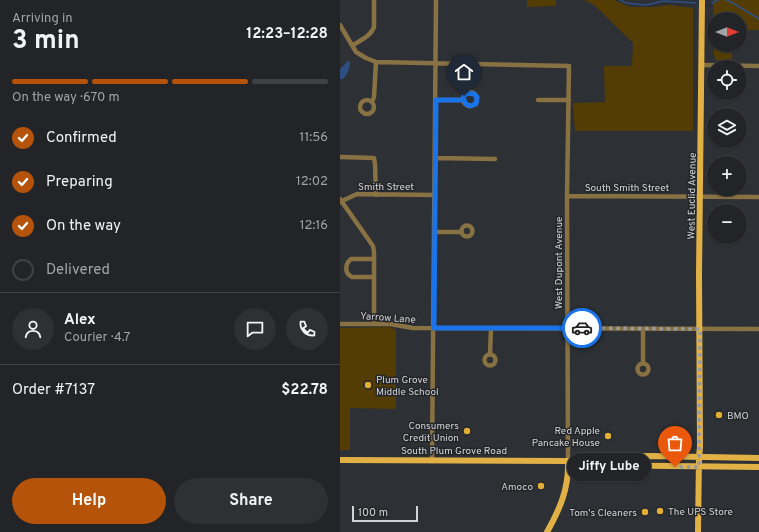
<!DOCTYPE html>
<html lang="en">
<head>
<meta charset="utf-8">
<style>
	:root { --surface:#222427; --page:#2e3033; --text:#f1f3f6; --muted:#a2a4a7; --line:#3f4144; --accent:#b45309 }
	body { margin:0; font-family:Overpass,sans-serif; background:var(--page); color:var(--text); height:100vh; display:flex; flex-direction:column; font-size:15px; white-space:nowrap }
	* { box-sizing:border-box; margin:0 }
	p { font-size:13px; color:var(--muted) }
	.icon { flex:none; width:22px; height:22px; fill:none; stroke:currentColor; stroke-width:2; stroke-linecap:round; stroke-linejoin:round }
	.map { position:relative; flex:1; overflow:hidden }
	.details { display:flex; flex-direction:column; background:var(--surface); width:340px }
	.details>* { flex:none }
	.needle { width:26px; rotate:90deg }
	.tools { position:absolute; left:367px; top:12px; display:grid; gap:8px }
	.tools a { display:grid; place-items:center; width:40px; height:40px; border-radius:50%; background:var(--surface); box-shadow:0 1px 3px #0004,0 0 0 1px var(--line); font-size:20px }
	.scale { position:absolute; left:12px; bottom:10px; width:66px; box-sizing:border-box; padding-left:4px; border:2px solid #d1d3d6; border-top:0; font-size:11px; line-height:14px; white-space:nowrap; color:#d1d3d6; -webkit-text-stroke:3px #24262a; paint-order:stroke }
	.pin { position:absolute; display:grid; place-items:center; width:34px; height:34px; color:#fff; margin:-41px -17px; border-radius:50% 50% 50% 0; rotate:-45deg; box-shadow:0 0 4px #0007 }
	.pin .icon { rotate:45deg }
	.courier { position:absolute; display:grid; place-items:center; width:40px; height:40px; margin:-20px; border:3px solid #1a73e8; border-radius:50%; background:#fff; color:#222; box-shadow:0 1px 5px #0007 }
	.bubble { position:absolute; height:28px; border-radius:14px; background:var(--surface); box-shadow:0 1px 3px #0004,0 0 0 1px var(--line); font-size:13px; font-weight:700; line-height:28px; text-align:center }
	.headline em { font-style:normal; font-weight:700 }
	.headline div { display:flex; flex-direction:column-reverse }
	.headline { display:flex; align-items:center; justify-content:space-between; height:68px; padding:0 12px }
	h1 { font-size:26px; font-weight:700; line-height:30px }
	.bar { display:grid; grid-template-columns:repeat(4,1fr); gap:6px 4px; align-content:center; height:48px; padding:0 12px }
	.bar i { height:5px; border-radius:3px; background:var(--line) }
	.bar .on { background:var(--accent) }
	.bar p { grid-column:span 4 }
	.line { display:flex; align-items:center; gap:10px; padding:0 12px; border-top:1px solid var(--line) }
	.line div { flex:1 }
	.round { display:grid; place-items:center; flex:none; width:42px; height:42px; border-radius:21px; background:var(--page) }
	ol { padding:0 12px; list-style:none }
	li { display:flex; align-items:center; gap:12px; height:44px }
	li p { margin-inline-start:auto }
	li .icon { padding:4px; border-radius:50%; background:var(--accent); color:#fff; stroke-width:4 }
	li:last-child { color:var(--muted) }
	li i { width:22px; height:22px; border:2px solid var(--line); border-radius:50% }
	.button { display:flex; gap:8px; margin-top:auto; padding:8px 12px }
	.button a { flex:1; height:46px; border-radius:24px; background:var(--accent); color:#fff; font-size:16px; font-weight:700; line-height:46px; text-align:center }
	.button a+a { background:var(--page); color:var(--text) }
	main { display:flex; flex:1; min-height:0 }
	.map>svg:first-child { display:block }
</style>
</head>
<body>
<main>
<section class="details">
<div class="headline"><div><h1>3 min</h1><p>Arriving in</p></div><em>12:23–12:28</em></div>
<div class="bar"><i class="on"></i><i class="on"></i><i class="on"></i><i></i><p>On the way · 670 m</p></div>
<ol>
<li><svg class="icon" aria-label="check" viewBox="0 0 24 24"><path d="M5 12l5 5 9-10"/></svg>Confirmed<p>11:56</p></li>
<li><svg class="icon" aria-label="check" viewBox="0 0 24 24"><path d="M5 12l5 5 9-10"/></svg>Preparing<p>12:02</p></li>
<li><svg class="icon" aria-label="check" viewBox="0 0 24 24"><path d="M5 12l5 5 9-10"/></svg>On the way<p>12:16</p></li>
<li><i></i>Delivered</li>
</ol>
<div class="line" style="height:72px"><a class="round"><svg class="icon" aria-label="person" viewBox="0 0 24 24"><circle cx="12" cy="8" r="4"/><path d="M4 21q1-7 8-7t8 7"/></svg></a><div><b>Alex</b><p>Courier · 4.7</p></div><a class="round"><svg class="icon" aria-label="chat" viewBox="0 0 24 24"><path d="M4 5h16v11H9l-5 4z"/></svg></a><a class="round"><svg class="icon" aria-label="phone" viewBox="0 0 24 24"><path d="M5 4h4l2 5-3 2q2 4 5 5l2-3 5 2v4C11 20 4 13 5 4z"/></svg></a></div>
<div class="line" style="height:52px"><div>Order #7137</div><b>$22.78</b></div>
<div class="button"><a>Help</a><a>Share</a></div>
</section>
<div class="map">
<svg width="419" height="532" viewBox="0 0 419 532">
	<rect width="100%" height="100%" fill="#2d3034"/>
	<!-- green -->
	<path fill="#543d04" d="M187,0h29v6l-29,1z
		M244,0h30l16,7h24l15,-2 24,3v123h-118l-2,-28 32,-1 -1,-36h28l1,-23 -39,-38z
		M373,0h46v30h-19v-11h-26v26h18v16l-16,-1 -2,-4z
		M50,327l6,3v79l-46,-1v42h-10v-122z
		M268,470v12h-28l1,-10 5,-1z"/>
	<!-- water -->
	<path fill="#2e4f84" d="M8,61h2c0,6 -2,14 -7,18h-3v-10z"/>
	<g fill="none" stroke-linecap="round" stroke-linejoin="round">
		<!-- stream -->
		<path stroke="#2e4f84" stroke-width="1.5" d="M280,0l6,3 20,2 17,-4 33,2
			M386,0l7,3 26,16
			M372,3l6,-3"/>
		<!-- minor -->
		<path stroke="#887142" stroke-width="4.5" d="M0,25l16,27 10,6 10,4 193,4 -2,130 1,265
			M13,45c8,-5 18,-9 21,-18v-27
			M362,65l57,1
			M123 99a7 7 0 1 1 14 0a7 7 0 1 1-14 0Z
			M20 107a7 7 0 1 1 14 0a7 7 0 1 1-14 0Z
			M96,100h28
			M198,100h31
			M32,102l2,-5 2,-35
			M0,157l34,1 1,6 1,31
			M95,158l60,1
			M227,196l192,1
			M0,199l33,47 1,6v72
			M0,202l17,-8 77,1
			M121.5 231a5.5 5.5 0 1 1 11 0a5.5 5.5 0 1 1-11 0Z
			M94,232h27
			M34,259h-23c-6,5 -7,14 1,18h22
			M0,324h50l23,4 346,1
			M303,329v34
			M150,354l1,-26
			M144.5 360a5.5 5.5 0 1 1 11 0a5.5 5.5 0 1 1-11 0Z
			M297.5 369a5.5 5.5 0 1 1 11 0a5.5 5.5 0 1 1-11 0Z
			M92,460l4,-460"/>
		<!-- major -->
		<path stroke="#e1b146" stroke-width="6" d="M0,460l228,1 13,-4 70,-1 108,2
			M228,461l13,4 178,2
			M207,532c13,-23 22,-44 21,-71
			M358,532l1,-75 1,-10 -1,-172 3,-275"/>
	</g>
	<g fill="none" stroke-linecap="round" stroke-linejoin="round">
		<!-- done -->
		<path stroke="#989a9d" stroke-width="4" stroke-dasharray="0 7.2" d="M242,328l118,1 -1,138h-24"/>
		<!-- route -->
		<path stroke="#1a73e8" stroke-width="5" d="M124,96l3,-3 7,1 3,3 -1,7 -6,2 -4,-2 -2,-4h-28l-2,228h148"/>
	</g>
	<!-- markers -->
	<g fill="#e3ae34" stroke="#24262a" stroke-width="1.5">
		<circle cx="28" cy="385" r="4"/>
		<circle cx="379" cy="415" r="4"/>
		<circle cx="127" cy="431" r="4"/>
		<circle cx="268" cy="436" r="4"/>
		<circle cx="201" cy="486" r="4"/>
		<circle cx="320" cy="511" r="4"/>
		<circle cx="305" cy="512" r="4"/>
	</g>
	<g text-anchor="middle" stroke-width="3" stroke-linejoin="round" paint-order="stroke">
		<!-- street labels -->
		<g font-size="10" fill="#d1d3d6" stroke="#24262a">
			<text x="46" y="190">Smith Street</text>
			<text x="287" y="191">South Smith Street</text>
			<text transform="translate(351 196) rotate(-89)" y="4">West Euclid Avenue</text>
			<text transform="translate(218 263) rotate(-90)" y="4">West Dupont Avenue</text>
			<text transform="translate(48 317) rotate(4)" y="4">Yarrow Lane</text>
			<text x="114" y="454">South Plum Grove Road</text>
		</g>
		<!-- poi labels -->
		<g font-size="10" fill="#d1d3d6" stroke="#24262a" text-anchor="end">
			<text x="36" y="383" text-anchor="start">Plum Grove<tspan x="36" dy="12">Middle School</tspan></text>
			<text x="387" y="419" text-anchor="start">BMO</text>
			<text x="119" y="429">Consumers<tspan x="119" dy="12">Credit Union</tspan></text>
			<text x="260" y="434">Red Apple<tspan x="260" dy="12">Pancake House</tspan></text>
			<text x="193" y="490">Amoco</text>
			<text x="328" y="515" text-anchor="start">The UPS Store</text>
			<text x="297" y="516">Tom's Cleaners</text>
		</g>
	</g>
</svg>
<div class="tools">
<a><svg class="needle" viewBox="-14 -14 28 28"><path d="M0-13l5 13h-10z" fill="#e53935"/><path d="M0 13l5-13h-10z" fill="#a2a4a7"/></svg></a>
<a><svg class="icon" aria-label="locate" viewBox="0 0 24 24"><circle cx="12" cy="12" r="6"/><path d="M12 2v4M12 18v4M2 12h4M18 12h4"/></svg></a>
<a><svg class="icon" aria-label="layers" viewBox="0 0 24 24"><path d="M12 4l9 5-9 5-9-5zM3 14l9 5 9-5"/></svg></a>
<a>+</a>
<a>−</a>
</div>
<div class="scale">100 m</div>
<div class="pin" style="left:335px;top:467px;background:#ea580c"><svg class="icon" aria-label="bag" viewBox="0 0 24 24"><path d="M5 8h14l-1 12H6zM9 8a3 3 0 0 1 6 0"/></svg></div>
<div class="pin" style="left:124px;top:96px;background:#1f2937"><svg class="icon" aria-label="home" viewBox="0 0 24 24"><path d="M3 11l9-7 9 7M6 9v11h12V9"/></svg></div>
<div class="courier" style="left:242px;top:328px"><svg class="icon" aria-label="car" viewBox="0 0 24 24"><path d="M5 17H2v-5l4-1 3-4h7l3 4 3 1v5h-3M9 17h6M6 11h13"/><circle cx="7" cy="17" r="2"/><circle cx="17" cy="17" r="2"/></svg></div>
<div class="bubble" style="left:227px;top:453px;width:84px">Jiffy Lube</div>
</div>
</main>
</body>
</html>
